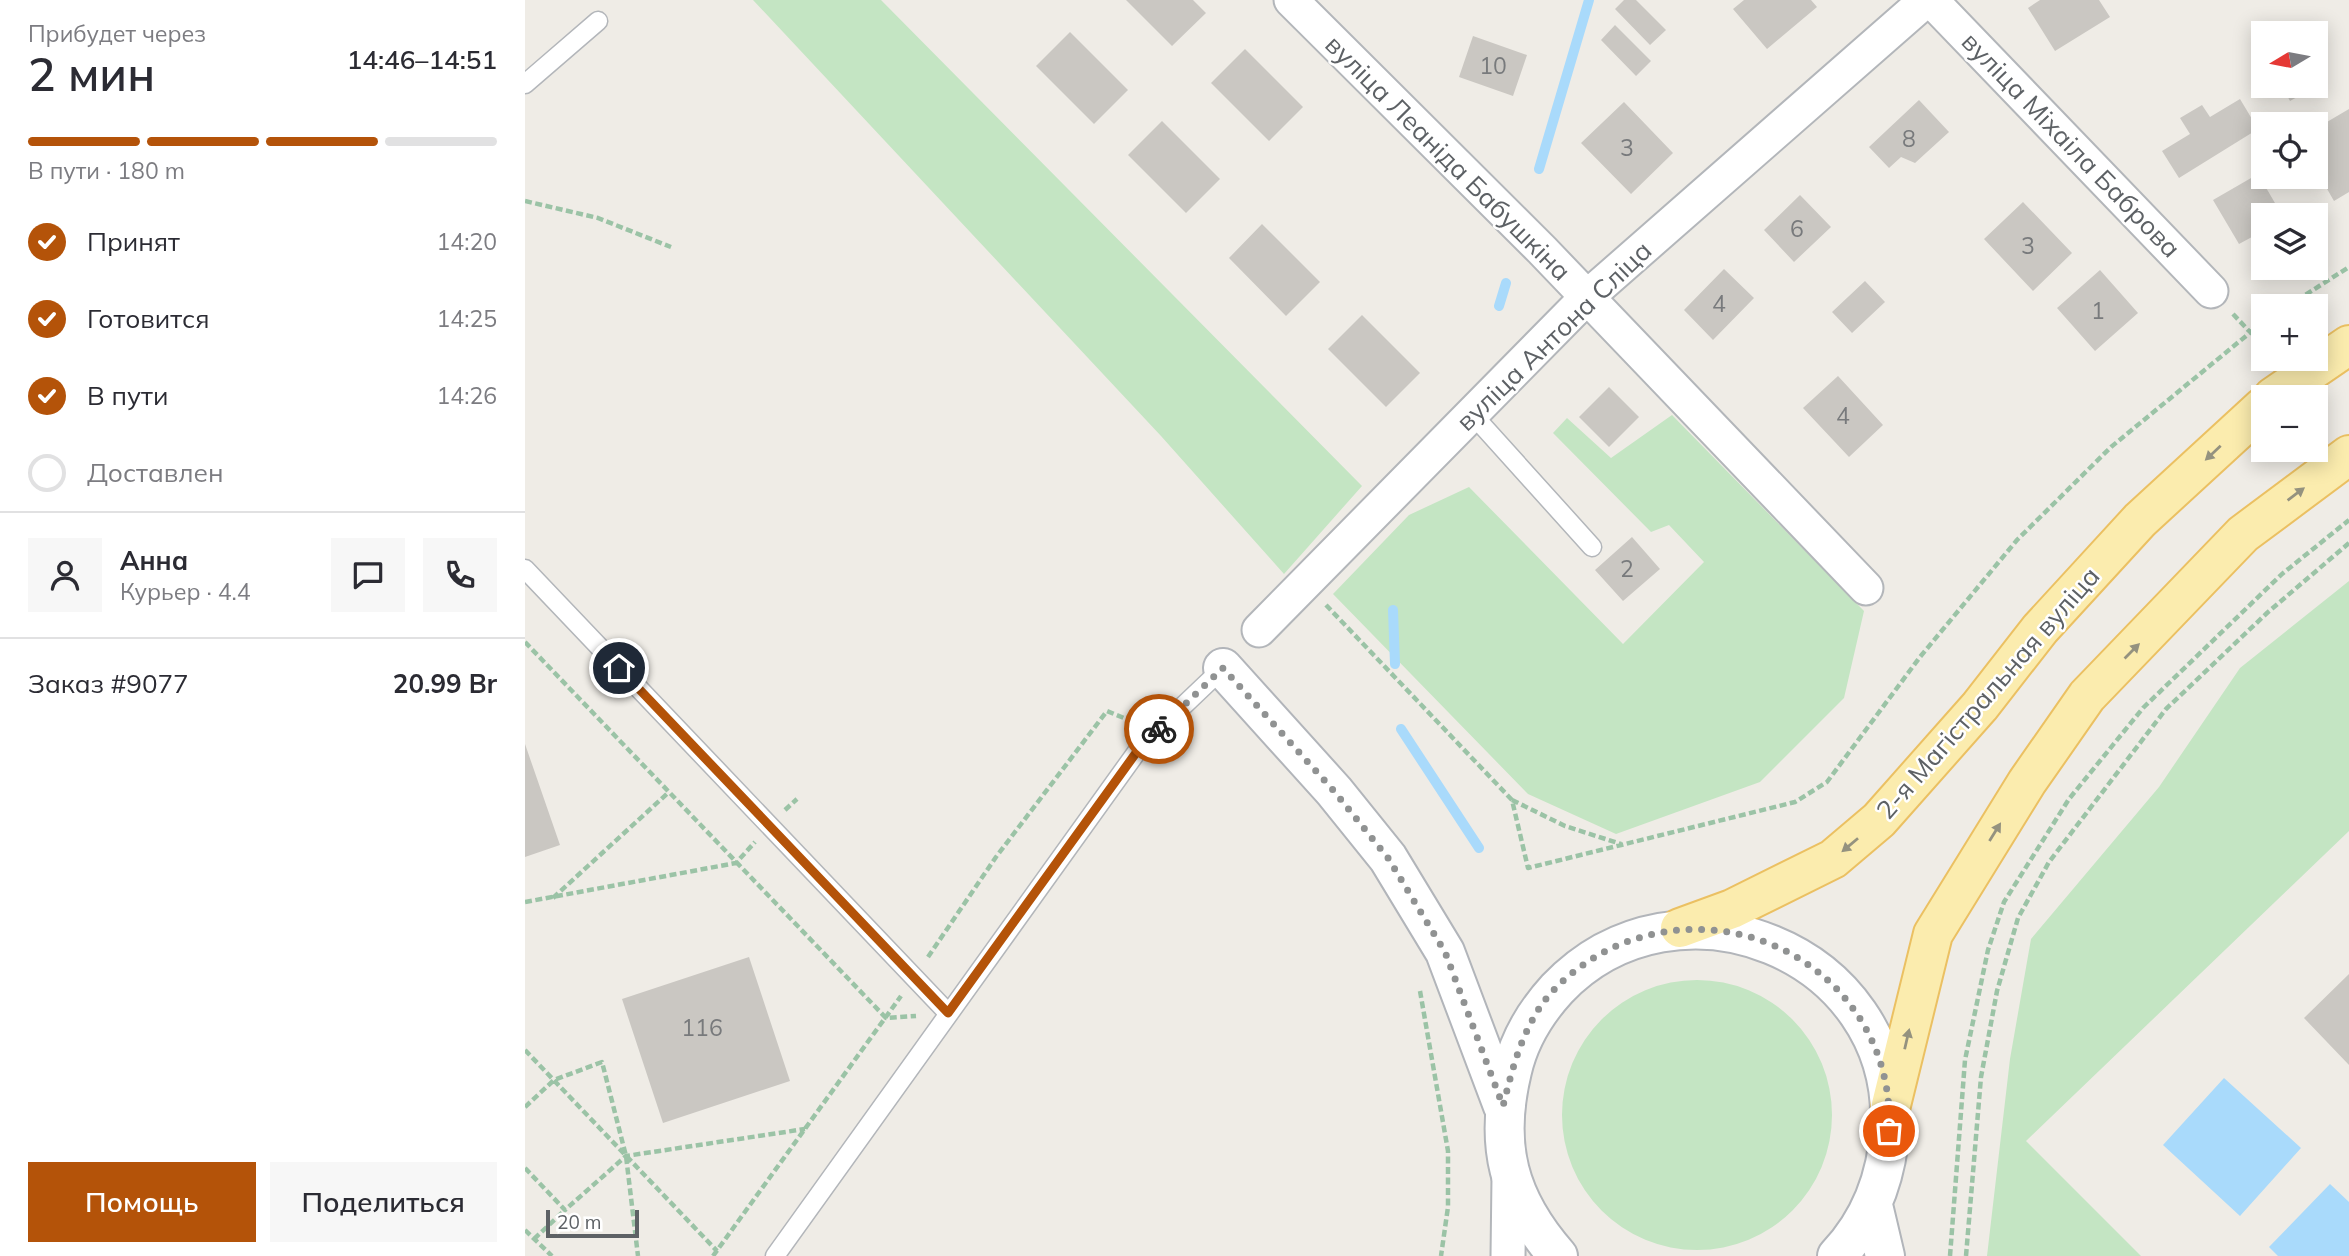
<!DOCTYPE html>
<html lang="ru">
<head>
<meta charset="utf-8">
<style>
	:root { --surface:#fff; --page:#f7f7f7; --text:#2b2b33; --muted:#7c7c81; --line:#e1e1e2; --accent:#b45309 }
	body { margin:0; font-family:Mulish,sans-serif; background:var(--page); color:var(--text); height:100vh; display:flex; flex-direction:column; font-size:26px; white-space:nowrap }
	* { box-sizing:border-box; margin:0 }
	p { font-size:23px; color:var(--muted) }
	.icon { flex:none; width:38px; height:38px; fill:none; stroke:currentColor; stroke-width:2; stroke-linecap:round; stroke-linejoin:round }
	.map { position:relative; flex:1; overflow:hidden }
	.side { display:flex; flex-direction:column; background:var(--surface); width:525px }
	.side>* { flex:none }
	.needle { width:46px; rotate:260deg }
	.tools { position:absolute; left:1726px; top:21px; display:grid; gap:14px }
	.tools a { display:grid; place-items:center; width:77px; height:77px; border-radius:0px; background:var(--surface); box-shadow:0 4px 18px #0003; font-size:35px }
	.scale { position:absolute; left:21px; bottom:18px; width:93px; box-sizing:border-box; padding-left:7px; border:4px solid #5d6165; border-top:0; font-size:19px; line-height:24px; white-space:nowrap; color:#5d6165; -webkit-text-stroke:5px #fff; paint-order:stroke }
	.pin { position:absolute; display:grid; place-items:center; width:60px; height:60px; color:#fff; margin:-30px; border:4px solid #fff; border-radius:50%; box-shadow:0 2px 7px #0007 }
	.courier { position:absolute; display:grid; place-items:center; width:70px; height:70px; margin:-35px; border:5px solid #b45309; border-radius:50%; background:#fff; color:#222; box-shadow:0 2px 9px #0007 }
	.head em { font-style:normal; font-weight:600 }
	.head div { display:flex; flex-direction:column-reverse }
	.head { display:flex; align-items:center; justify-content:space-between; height:119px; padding:0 28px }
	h1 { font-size:46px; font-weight:600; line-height:52px }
	.bar { display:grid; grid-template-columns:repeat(4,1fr); gap:10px 7px; align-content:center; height:84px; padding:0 28px }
	.bar i { height:9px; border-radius:5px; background:var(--line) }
	.bar .active { background:var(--accent) }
	.bar p { grid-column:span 4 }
	.line { display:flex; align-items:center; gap:18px; padding:0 28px; border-top:2px solid var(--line) }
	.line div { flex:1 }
	.round { display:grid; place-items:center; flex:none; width:74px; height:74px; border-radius:0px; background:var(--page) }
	ol { padding:0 28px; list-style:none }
	li { display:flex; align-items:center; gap:21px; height:77px }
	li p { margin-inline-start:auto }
	li .icon { padding:7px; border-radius:50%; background:var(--accent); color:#fff; stroke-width:4 }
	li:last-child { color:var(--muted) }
	li i { width:38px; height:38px; border:4px solid var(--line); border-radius:50% }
	.cta { display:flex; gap:14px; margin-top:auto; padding:14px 28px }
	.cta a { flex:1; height:80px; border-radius:0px; background:var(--accent); color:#fff; font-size:28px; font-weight:600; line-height:80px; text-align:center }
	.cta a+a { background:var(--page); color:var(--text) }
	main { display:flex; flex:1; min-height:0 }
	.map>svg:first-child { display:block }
</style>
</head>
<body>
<main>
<section class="side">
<div class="head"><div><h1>2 мин</h1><p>Прибудет через</p></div><em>14:46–14:51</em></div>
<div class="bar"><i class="active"></i><i class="active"></i><i class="active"></i><i></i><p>В пути · 180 m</p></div>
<ol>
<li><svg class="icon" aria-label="check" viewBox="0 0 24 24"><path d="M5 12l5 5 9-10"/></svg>Принят<p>14:20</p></li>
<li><svg class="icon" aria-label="check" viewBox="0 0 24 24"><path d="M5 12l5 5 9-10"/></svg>Готовится<p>14:25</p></li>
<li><svg class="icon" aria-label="check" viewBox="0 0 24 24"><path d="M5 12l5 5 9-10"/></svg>В пути<p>14:26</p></li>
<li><i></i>Доставлен</li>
</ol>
<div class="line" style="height:126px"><a class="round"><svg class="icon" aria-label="person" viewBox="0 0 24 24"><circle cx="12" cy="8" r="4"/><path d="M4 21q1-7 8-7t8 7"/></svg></a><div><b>Анна</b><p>Курьер · 4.4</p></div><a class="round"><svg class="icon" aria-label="chat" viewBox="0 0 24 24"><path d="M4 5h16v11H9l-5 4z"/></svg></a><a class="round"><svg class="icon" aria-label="phone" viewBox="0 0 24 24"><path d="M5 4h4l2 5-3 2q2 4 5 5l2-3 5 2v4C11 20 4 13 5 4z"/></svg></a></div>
<div class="line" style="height:91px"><div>Заказ #9077</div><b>20.99 Br</b></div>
<div class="cta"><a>Помощь</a><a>Поделиться</a></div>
</section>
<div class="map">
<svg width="1824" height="1256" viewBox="0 0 1824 1256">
	<rect width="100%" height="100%" fill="#efece6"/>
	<!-- green -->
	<path fill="#c4e5c3" d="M228,0h128l481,486 -78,88 -123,-138z
		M1147,415l192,196 -20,87 -84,84 -144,52 -88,-40 -195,-200 76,-79 60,-28 154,157 81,-82 -35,-37 -18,7 -98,-99 14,-15 44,40z
		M1824,581v250l-323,310 115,115h-154l23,-197 21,-120 128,-152 81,-119z
		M1037 1115a135 135 0 1 1 270 0a135 135 0 1 1-270 0Z"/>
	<!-- water -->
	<path fill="#a9dafb" d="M1699,1078l77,70 -61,68 -77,-71z
		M1805,1184l19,18v54h-71l-9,-9z"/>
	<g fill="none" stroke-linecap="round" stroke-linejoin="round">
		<!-- stream -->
		<path stroke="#a9dafb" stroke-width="10" d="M1014,169l50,-169
			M974,306l7,-23
			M868,610l2,54
			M876,729l78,119"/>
	</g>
	<!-- building -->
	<path fill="#cac7c2" d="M601,0h67l13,13 -34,33z
		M1099,0h12l30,30 -16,15 -35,-36z
		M1219,0h67l6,7 -50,42 -34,-40z
		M1515,0h59l11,17 -55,34 -27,-43z
		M1090,25l36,36 -15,15 -35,-36z
		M545,32l58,58 -34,34 -58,-58z
		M948,36l54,19 -14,41 -54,-19z
		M720,49l58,58 -34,34 -58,-58z
		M1790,62l11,19 -36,20 -8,-15h33z
		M1715,99l18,30 -79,49 -17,-27 28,-17 -10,-16 22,-13 8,12z
		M1394,100l30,32 -34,31 -14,-6 -12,11 -20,-21z
		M1099,102l49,51 -42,41 -50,-51z
		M1824,109v83l-15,9 -19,-33v-39z
		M637,121l58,58 -34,34 -58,-58z
		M1733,174l24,41h-19v16l-24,13 -26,-44z
		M1275,195l31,32 -37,35 -30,-32z
		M1498,202l49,51 -39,38 -49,-52z
		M737,224l58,58 -34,34 -57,-58z
		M1199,269l30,29 -41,42 -29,-30z
		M1575,270l38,43 -43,38 -38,-43z
		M1340,281l20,21 -33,31 -20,-21z
		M837,315l58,58 -34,34 -58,-58z
		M1313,376l45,49 -34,32 -46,-49z
		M1084,387l30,30 -30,30 -30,-30z
		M1107,537l28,32 -37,32 -28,-31z
		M0,744l35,101 -35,12z
		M224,957l41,124 -127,42 -41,-124z
		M1824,974v91l-45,-47z"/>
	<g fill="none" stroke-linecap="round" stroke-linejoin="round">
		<defs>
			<path id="lane" d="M0,84l73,-63
				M948,415l119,132
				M0,569l423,444
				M250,1256l366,-510 82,-78"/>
			<path id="street" d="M766,0l251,250 324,338
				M1406,0l280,291
				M734,630l327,-332 340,-298
				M983,1256l1,-79"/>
			<path id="secondary" d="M698,668l111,123 54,67 57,94 58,154
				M1348,1205l12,51
				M1033,1256c-50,-57 -64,-111 -46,-185 7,-31 24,-59 45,-82 120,-126 341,-38 333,138 -3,49 -19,93 -53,129"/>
			<path id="primary" d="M1748,397l76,-52
				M1155,928l52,-19 101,-50 46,-39 101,-114 60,-77 100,-109 123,-113
				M1366,1105l42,-171 94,-152 60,-86 156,-162 106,-79"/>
		</defs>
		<!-- lane casing -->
		<use href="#lane" stroke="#b3b6ba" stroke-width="21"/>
		<!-- street casing -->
		<use href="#street" stroke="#b3b6ba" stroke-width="37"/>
		<!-- secondary casing -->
		<use href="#secondary" stroke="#b2b5ba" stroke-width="42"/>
		<!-- primary casing -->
		<use href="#primary" stroke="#ebc062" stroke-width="42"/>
		<!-- path -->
		<path stroke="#9bc3a6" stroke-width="4.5" stroke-dasharray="7 3.5" stroke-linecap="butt" d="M0,201l73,17 73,29
			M1763,306l61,-39
			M1708,314l16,17
			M801,605l186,195 16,68 267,-66 32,-20 93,-125 97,-117 94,-93 152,-125
			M0,642l361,376 30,-2
			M987,800l53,26 56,18
			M260,810l12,-11
			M28,898l116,-106
			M0,902l211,-39 19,-21
			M403,957l68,-100 111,-146 24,10
			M895,991l28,160v56l-7,49
			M0,1050l192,201
			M0,1107l29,-27 48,-18 24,94 12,100
			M0,1168l40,42 61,-54 179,-27
			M0,1230l27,26
			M9,1239l31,-29
			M188,1256l188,-260
			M1425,1256l15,-196 23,-110 16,-48 65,-103 74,-91 139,-134 67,-54
			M1441,1256l15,-179 16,-86 21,-73 31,-56 117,-153 101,-96 82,-70"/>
		<!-- lane -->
		<use href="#lane" stroke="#fff" stroke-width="18"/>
		<!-- street -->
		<use href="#street" stroke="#fff" stroke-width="33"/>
		<!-- secondary -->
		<use href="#secondary" stroke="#fff" stroke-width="38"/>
		<!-- primary -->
		<use href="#primary" stroke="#fbecae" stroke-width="38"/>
	</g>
	<!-- one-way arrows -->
	<defs><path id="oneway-solid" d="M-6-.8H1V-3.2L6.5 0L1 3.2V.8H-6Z" transform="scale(1.75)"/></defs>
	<g fill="#94927f">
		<use href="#oneway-solid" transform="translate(1688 453) rotate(137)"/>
		<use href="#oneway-solid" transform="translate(1771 494) rotate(-37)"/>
		<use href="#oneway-solid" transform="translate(1607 651) rotate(-45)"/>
		<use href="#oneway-solid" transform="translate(1470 832) rotate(-58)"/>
		<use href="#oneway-solid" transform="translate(1325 845) rotate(140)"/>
		<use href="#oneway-solid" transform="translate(1382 1039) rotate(-77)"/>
	</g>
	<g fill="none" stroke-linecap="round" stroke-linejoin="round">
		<!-- done -->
		<path stroke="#909292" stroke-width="7" stroke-dasharray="0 12.6" d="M634,729l64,-61 111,123 54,67 57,94 58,154c9,-36 17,-68 37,-99 17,-25 46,-47 74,-60 133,-59 282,37 275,184"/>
		<!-- route -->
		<path stroke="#b45309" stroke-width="9" d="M94,668l329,345 193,-267 18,-17"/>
	</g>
	<g text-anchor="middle" stroke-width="5" stroke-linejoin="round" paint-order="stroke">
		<!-- number labels -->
		<g font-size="23" fill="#787a7c">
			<text x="968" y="74">10</text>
			<text x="1384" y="147">8</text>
			<text x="1102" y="156">3</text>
			<text x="1272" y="237">6</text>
			<text x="1503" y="254">3</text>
			<text x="1194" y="312">4</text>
			<text x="1573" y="319">1</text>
			<text x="1318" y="424">4</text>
			<text x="1102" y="577">2</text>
			<text x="177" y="1036">116</text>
		</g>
		<!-- street labels -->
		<g font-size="26" fill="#5d6165" stroke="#fff">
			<text transform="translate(1546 145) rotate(46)" y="9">вуліца Міхаіла Баброва</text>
			<text transform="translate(923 158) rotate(45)" y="9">вуліца Леаніда Бабушкіна</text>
			<text transform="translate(1029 336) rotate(-44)" y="9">вуліца Антона Сліца</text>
			<text transform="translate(1463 693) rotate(-49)" y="9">2-я Магістральная вуліца</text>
		</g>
	</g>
</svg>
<div class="tools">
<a><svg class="needle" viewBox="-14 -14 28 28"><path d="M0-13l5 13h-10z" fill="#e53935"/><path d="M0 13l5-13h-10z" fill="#7c7c81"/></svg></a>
<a><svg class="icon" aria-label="locate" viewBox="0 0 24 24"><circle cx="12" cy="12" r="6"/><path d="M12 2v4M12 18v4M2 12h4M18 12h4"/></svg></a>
<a><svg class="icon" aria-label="layers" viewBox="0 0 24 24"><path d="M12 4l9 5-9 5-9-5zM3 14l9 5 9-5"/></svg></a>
<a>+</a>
<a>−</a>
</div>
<div class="scale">20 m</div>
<div class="pin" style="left:1364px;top:1131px;background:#ea580c"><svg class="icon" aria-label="bag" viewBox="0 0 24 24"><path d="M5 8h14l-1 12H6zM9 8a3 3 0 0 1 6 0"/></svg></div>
<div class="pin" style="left:94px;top:668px;background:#1f2937"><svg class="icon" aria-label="home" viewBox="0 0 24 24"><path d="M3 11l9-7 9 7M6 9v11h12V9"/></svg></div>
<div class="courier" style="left:634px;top:729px"><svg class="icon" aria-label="bike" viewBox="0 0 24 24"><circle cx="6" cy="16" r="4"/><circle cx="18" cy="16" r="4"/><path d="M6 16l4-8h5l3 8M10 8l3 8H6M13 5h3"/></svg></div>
</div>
</main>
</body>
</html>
